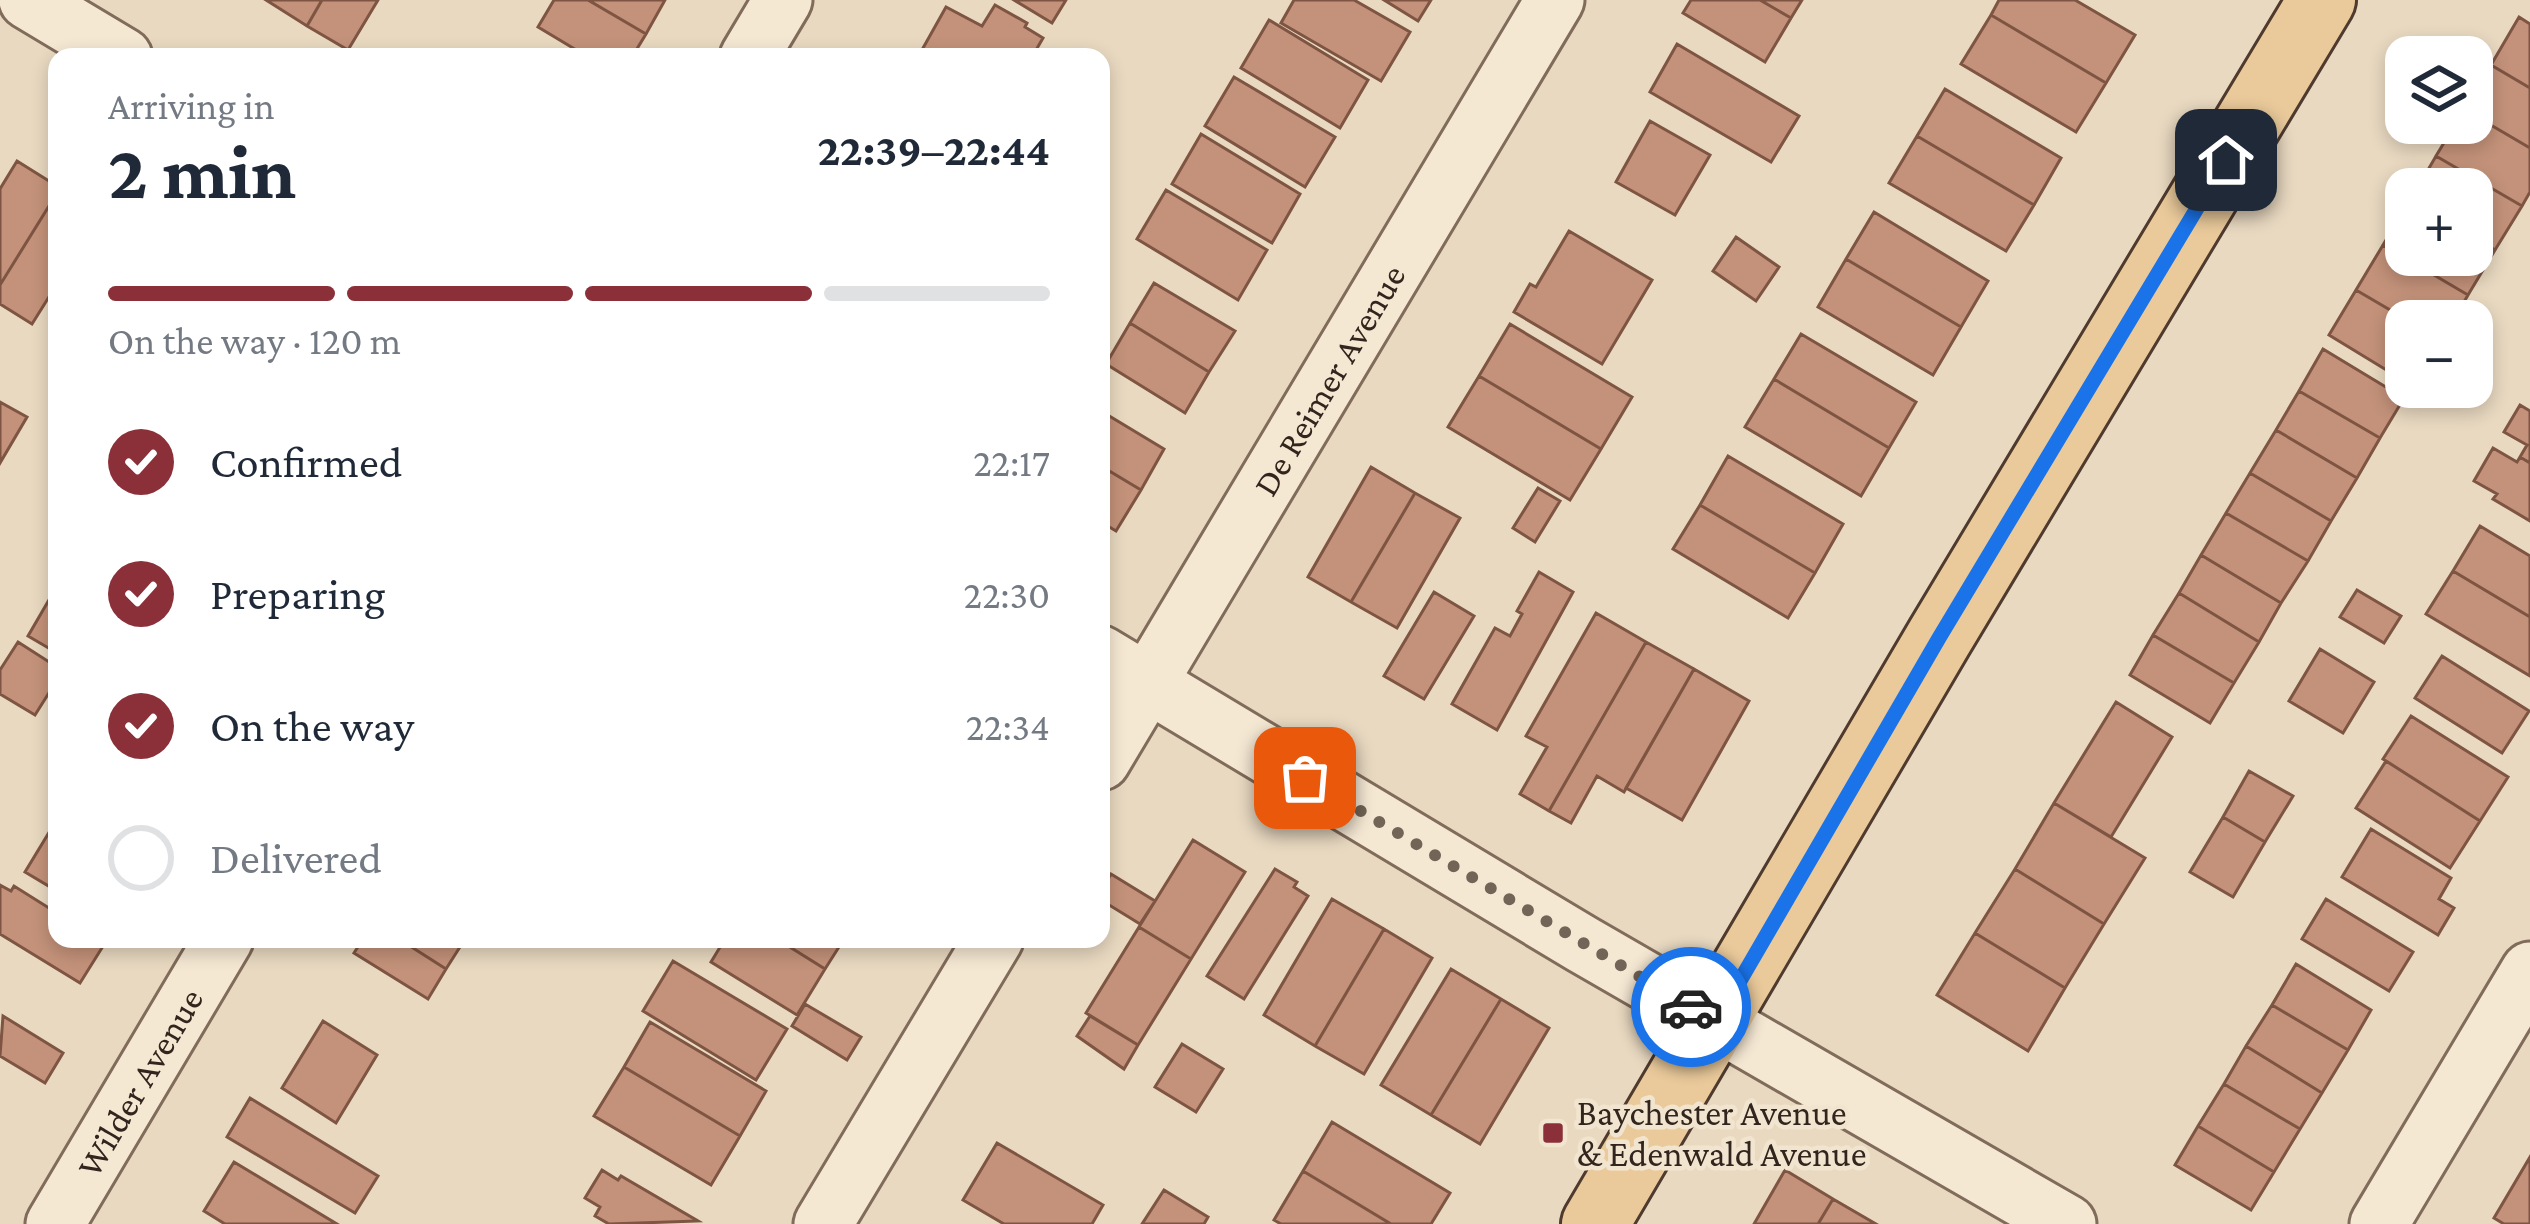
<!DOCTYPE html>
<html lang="en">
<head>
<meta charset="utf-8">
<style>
	:root { --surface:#fff; --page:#f6f6f7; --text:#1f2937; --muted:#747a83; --line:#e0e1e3; --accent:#8b3039 }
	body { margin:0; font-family:"Crimson Pro",serif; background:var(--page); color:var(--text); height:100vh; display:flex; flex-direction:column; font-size:45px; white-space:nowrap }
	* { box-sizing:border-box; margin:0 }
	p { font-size:39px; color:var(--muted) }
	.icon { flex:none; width:66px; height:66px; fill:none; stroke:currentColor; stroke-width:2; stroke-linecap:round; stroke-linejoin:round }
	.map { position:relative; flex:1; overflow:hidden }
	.details { position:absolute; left:48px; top:48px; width:1062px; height:900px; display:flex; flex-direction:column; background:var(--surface); border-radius:24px; box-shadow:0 6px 18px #0003 }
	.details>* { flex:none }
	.controls { position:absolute; left:2385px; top:36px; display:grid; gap:24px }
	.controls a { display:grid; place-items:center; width:108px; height:108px; border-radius:24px; background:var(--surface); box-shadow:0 6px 18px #0003; font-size:60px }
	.pin { position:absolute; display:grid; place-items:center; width:102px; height:102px; color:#fff; margin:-51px; border-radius:24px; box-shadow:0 6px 18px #0006 }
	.courier { position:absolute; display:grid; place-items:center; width:120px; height:120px; margin:-60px; border:9px solid #1a73e8; border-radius:50%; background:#fff; color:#222; box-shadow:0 3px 15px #0007 }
	.head em { font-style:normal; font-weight:700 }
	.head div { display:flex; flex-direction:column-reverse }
	.head { display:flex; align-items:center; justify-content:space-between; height:204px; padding:0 60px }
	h1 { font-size:78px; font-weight:700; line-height:90px }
	.bar { display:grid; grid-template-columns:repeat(4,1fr); gap:18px 12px; align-content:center; height:144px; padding:0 60px }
	.bar i { height:15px; border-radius:9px; background:var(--line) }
	.bar .on { background:var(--accent) }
	.bar p { grid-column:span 4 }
	ol { padding:0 60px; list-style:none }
	li { display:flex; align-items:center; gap:36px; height:132px }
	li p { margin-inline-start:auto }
	li .icon { padding:12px; border-radius:50%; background:var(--accent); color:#fff; stroke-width:4 }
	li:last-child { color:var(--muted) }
	li i { width:66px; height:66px; border:6px solid var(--line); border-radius:50% }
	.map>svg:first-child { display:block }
</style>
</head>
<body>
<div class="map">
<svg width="2530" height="1224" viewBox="0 0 2530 1224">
	<rect width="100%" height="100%" fill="#e9d9c1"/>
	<!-- building -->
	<path fill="#c4927a" stroke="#7e5442" stroke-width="3" d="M266,0h56l-15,26z
		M322,0h56l-30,50 -41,-24z
		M554,0h34l58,34 -14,23h-44l-50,-30z
		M588,0h77l-19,34z
		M1014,0h52l-14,23z
		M1294,0h60l56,32 -29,49 -100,-58z
		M1384,0h47l-13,21z
		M1691,0h69l31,18 -26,44 -82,-49z
		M1760,0h42l-11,18z
		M1999,0h76l60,35 -29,48 -115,-68z
		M995,5l32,18 -2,4 18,11 -11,19h-114l28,-50 36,19z
		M1991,15l115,68 -30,49 -115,-68z
		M2519,17l11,7v64l-39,-23z
		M1269,20l99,60 -28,48 -99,-60z
		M1677,44l122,72 -28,46 -121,-70z
		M2491,65l39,23v60l-58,-34v-18z
		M1234,77l101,60 -30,50 -100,-61z
		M1945,89l116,69 -27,47 -117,-69z
		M2472,114l58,34v44l-8,14 -86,-50 20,-33h16z
		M1650,121l60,34 -35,60 -59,-33z
		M1201,134l99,60 -28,49 -100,-59z
		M1917,136l117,69 -28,46 -117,-68z
		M2436,156l86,50 -27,44 -23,-14v-47h-55z
		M17,161l40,25v7l-57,92v-96z
		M1166,190l101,60 -29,50 -101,-61z
		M57,193v91l-25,40 -32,-20v-19z
		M2406,207v48h66v-19l23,14 -27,45 -85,-50z
		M1874,212l114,69 -27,46 -115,-68z
		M1569,231l83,49 -50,84 -88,-52 16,-28 6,3z
		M1736,237l43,30 -23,34 -43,-30z
		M2383,245l85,50 -15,26h-44l-53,-31z
		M1846,259l115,68 -28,48 -115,-68z
		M1154,283l81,48 -26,41 -79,-49z
		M2356,290l53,31 -3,61 -77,-47z
		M1130,323l79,49 -24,41 -79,-49z
		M1510,324l122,73 -31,52 -122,-73z
		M1801,334l115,68 -27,46 -115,-69z
		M2323,349l81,49 -24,40 -81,-47z
		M1479,376l122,73 -31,51 -122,-73z
		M1774,379l115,69 -28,48 -116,-69z
		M2299,391l81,47 -23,40 -81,-48z
		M0,402l27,15 -27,46z
		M2520,405l10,6v52l-10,-6 7,-12 -23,-13z
		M1101,411l63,38 -23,41 -40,-24z
		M2276,430l81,48 -26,43 -81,-48z
		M2493,448l24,14 3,-5 10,6v58l-37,-22 4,-5 -23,-13z
		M1728,456l115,68 -28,49 -115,-68z
		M1101,466l40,24 -25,41 -15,-9z
		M1371,467l44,26 -64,109 -43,-25z
		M2250,473l81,48 -23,40 -82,-48z
		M1538,488l22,13 -25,41 -22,-14z
		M1415,493l45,25 -63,110 -46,-26z
		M1700,505l115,68 -27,45 -115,-69z
		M2226,513l82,48 -27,42 -80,-48z
		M2480,526l50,30v61l-77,-46z
		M2201,555l80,48 -22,39 -80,-49z
		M2453,571l77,46v59l-104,-62z
		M1539,572l34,20 -76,138 -45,-26 43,-76 15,8 12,-22 -5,-3z
		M2357,590l44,26 -17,27 -44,-26z
		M1434,592l40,24 -50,83 -40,-23z
		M53,593l4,2v58l-29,-17z
		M2179,593l80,49 -25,41 -81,-48z
		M1596,613l50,29 -97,169 -29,-17 27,-47 -21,-11z
		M2153,635l81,48 -24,40 -80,-48z
		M18,642l39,25v13l-22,35 -35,-21v-24z
		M1646,642l48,27 -70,123 -27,-16 -26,47 -22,-12z
		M2320,649l54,33 -31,51 -54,-32z
		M2442,656l87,55 -27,42 -87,-55z
		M1694,669l55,32 -67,119 -56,-32z
		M2116,702l56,35 -61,100 -57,-34z
		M2411,716l97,61 -28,44 -97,-62z
		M2386,761l94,60 -30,47 -94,-60z
		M2249,771l44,25 -28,46 -42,-25z
		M2054,803l91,55 -41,66 -89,-55z
		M2223,817l42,25 -32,55 -43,-25z
		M56,821l1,1v69l-32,-19z
		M2371,829l80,49 -12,21 15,9 -16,27 -96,-58z
		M1193,840l52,32 -54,87 -52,-32z
		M1275,869l22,13 -3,5 14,9 -64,103 -37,-23z
		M2015,869l89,55 -39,64 -90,-55z
		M1111,874l44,27 -15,23 -39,-24v-10z
		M0,885l11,6 3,-5 43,27v26h42l6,4 -25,40 -80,-49z
		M1332,899l52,30 -69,117 -51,-31z
		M2326,899l87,53 -24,39 -87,-52z
		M1139,927l52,32 -53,86 -52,-32z
		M1384,929l48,29 -68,116 -49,-28z
		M1975,933l90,55 -37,63 -91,-56z
		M363,939h36l47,30 -18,30 -74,-46z
		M399,939h66l-19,30z
		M725,939h52l48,30 -28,46 -86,-53z
		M777,939h67l-19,30z
		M673,961l114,68 -31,51 -113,-69z
		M2296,964l75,46 -23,40 -76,-45z
		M1451,969l50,30 -70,116 -50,-30z
		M1501,999l48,29 -69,116 -49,-29z
		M805,1004l56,33 -14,23 -55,-34z
		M2272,1005l76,45 -26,43 -76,-47z
		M3,1016l60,37 -18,30 -45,-27z
		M1090,1016l48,29 -14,24 -47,-33z
		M323,1021l54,34 -41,68 -54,-35z
		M650,1022l116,69 -26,45 -116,-69z
		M1182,1044l41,25 -27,43 -41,-25z
		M2246,1046l76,47 -22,36 -76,-45z
		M624,1067l116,69 -29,49 -117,-69z
		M2224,1084l76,45 -26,43 -76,-46z
		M250,1098l128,78 -23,37 -128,-76z
		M1332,1122l118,71 -19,31h-40l-88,-53z
		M2198,1126l76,46 -23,38 -76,-45z
		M997,1143l106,62 -11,19h-88l-41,-24z
		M2530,1157v67h-26l-10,-6z
		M234,1162l103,62h-112l-21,-13z
		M602,1170l16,10 3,-4 77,45 -89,3 -14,-8 5,-9 -15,-9z
		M1785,1170l48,29 -15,25h-64z
		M1303,1171l88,53h-110l-7,-4z
		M1164,1190l44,27 -4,7h-62z
		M1833,1199l43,25h-58z"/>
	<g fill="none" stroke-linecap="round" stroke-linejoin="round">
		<defs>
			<g id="minor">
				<path d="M28,0l95,57"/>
				<path d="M749,57l34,-57"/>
				<path d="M1101,655l481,289 485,280"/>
				<path id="s1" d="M1101,761l454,-761"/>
				<path id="s2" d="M55,1224l169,-285"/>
				<path d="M823,1224l171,-285"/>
				<path d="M2379,1224l151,-253"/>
			</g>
			<path id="primary" d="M1595,1224l344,-586 383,-638"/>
		</defs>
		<!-- minor casing -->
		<use href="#minor" stroke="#816b5a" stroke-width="63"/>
		<!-- primary casing -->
		<use href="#primary" stroke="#4f3a2e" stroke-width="72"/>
		<!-- minor -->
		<use href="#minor" stroke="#f5e8d3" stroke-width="57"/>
		<!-- primary -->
		<use href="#primary" stroke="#eaca9b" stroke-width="66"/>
	</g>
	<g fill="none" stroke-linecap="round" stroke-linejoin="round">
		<!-- done -->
		<path stroke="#726456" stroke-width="12" stroke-dasharray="0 21.6" d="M1305,778l386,229"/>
		<!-- route -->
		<path stroke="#1a73e8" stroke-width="15" d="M1691,1007l25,15 223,-384 287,-478"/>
	</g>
	<!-- markers -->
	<rect fill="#8b3039" stroke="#f2e5d0" stroke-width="4.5" x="1541" y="1121" width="24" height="24" rx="6"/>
	<g text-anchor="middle" stroke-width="9" stroke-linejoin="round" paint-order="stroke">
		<!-- street labels -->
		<g font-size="36" fill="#32251d" stroke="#f2e5d0">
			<text dy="13" stroke="none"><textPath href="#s1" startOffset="444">De Reimer Avenue</textPath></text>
			<text dy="13" stroke="none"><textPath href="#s2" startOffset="165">Wilder Avenue</textPath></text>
		</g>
		<!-- poi labels -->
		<g font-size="36" fill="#32251d" stroke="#f2e5d0" text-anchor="start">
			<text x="1577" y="1125">Baychester Avenue<tspan x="1577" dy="41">&amp; Edenwald Avenue</tspan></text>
		</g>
	</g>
</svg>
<div class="controls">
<a><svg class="icon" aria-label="layers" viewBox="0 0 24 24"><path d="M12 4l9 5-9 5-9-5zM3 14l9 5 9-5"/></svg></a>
<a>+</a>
<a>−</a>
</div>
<div class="pin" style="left:1305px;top:778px;background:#ea580c"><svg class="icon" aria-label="bag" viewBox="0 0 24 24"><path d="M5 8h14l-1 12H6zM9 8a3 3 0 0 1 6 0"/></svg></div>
<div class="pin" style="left:2226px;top:160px;background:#1f2937"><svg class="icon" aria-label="home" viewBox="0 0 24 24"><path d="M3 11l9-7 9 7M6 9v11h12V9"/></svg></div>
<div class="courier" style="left:1691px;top:1007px"><svg class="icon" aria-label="car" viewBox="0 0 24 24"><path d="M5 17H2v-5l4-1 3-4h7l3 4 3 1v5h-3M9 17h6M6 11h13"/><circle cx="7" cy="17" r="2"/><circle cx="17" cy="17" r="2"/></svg></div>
<section class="details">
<div class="head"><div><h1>2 min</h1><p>Arriving in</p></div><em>22:39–22:44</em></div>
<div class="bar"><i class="on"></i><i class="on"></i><i class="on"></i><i></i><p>On the way · 120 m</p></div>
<ol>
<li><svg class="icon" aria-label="check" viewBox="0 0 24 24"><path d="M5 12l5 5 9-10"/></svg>Confirmed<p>22:17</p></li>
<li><svg class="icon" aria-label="check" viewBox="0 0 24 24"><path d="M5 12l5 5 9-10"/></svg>Preparing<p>22:30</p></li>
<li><svg class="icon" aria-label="check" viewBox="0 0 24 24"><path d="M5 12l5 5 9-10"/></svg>On the way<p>22:34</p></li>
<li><i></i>Delivered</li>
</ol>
</section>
</div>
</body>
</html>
